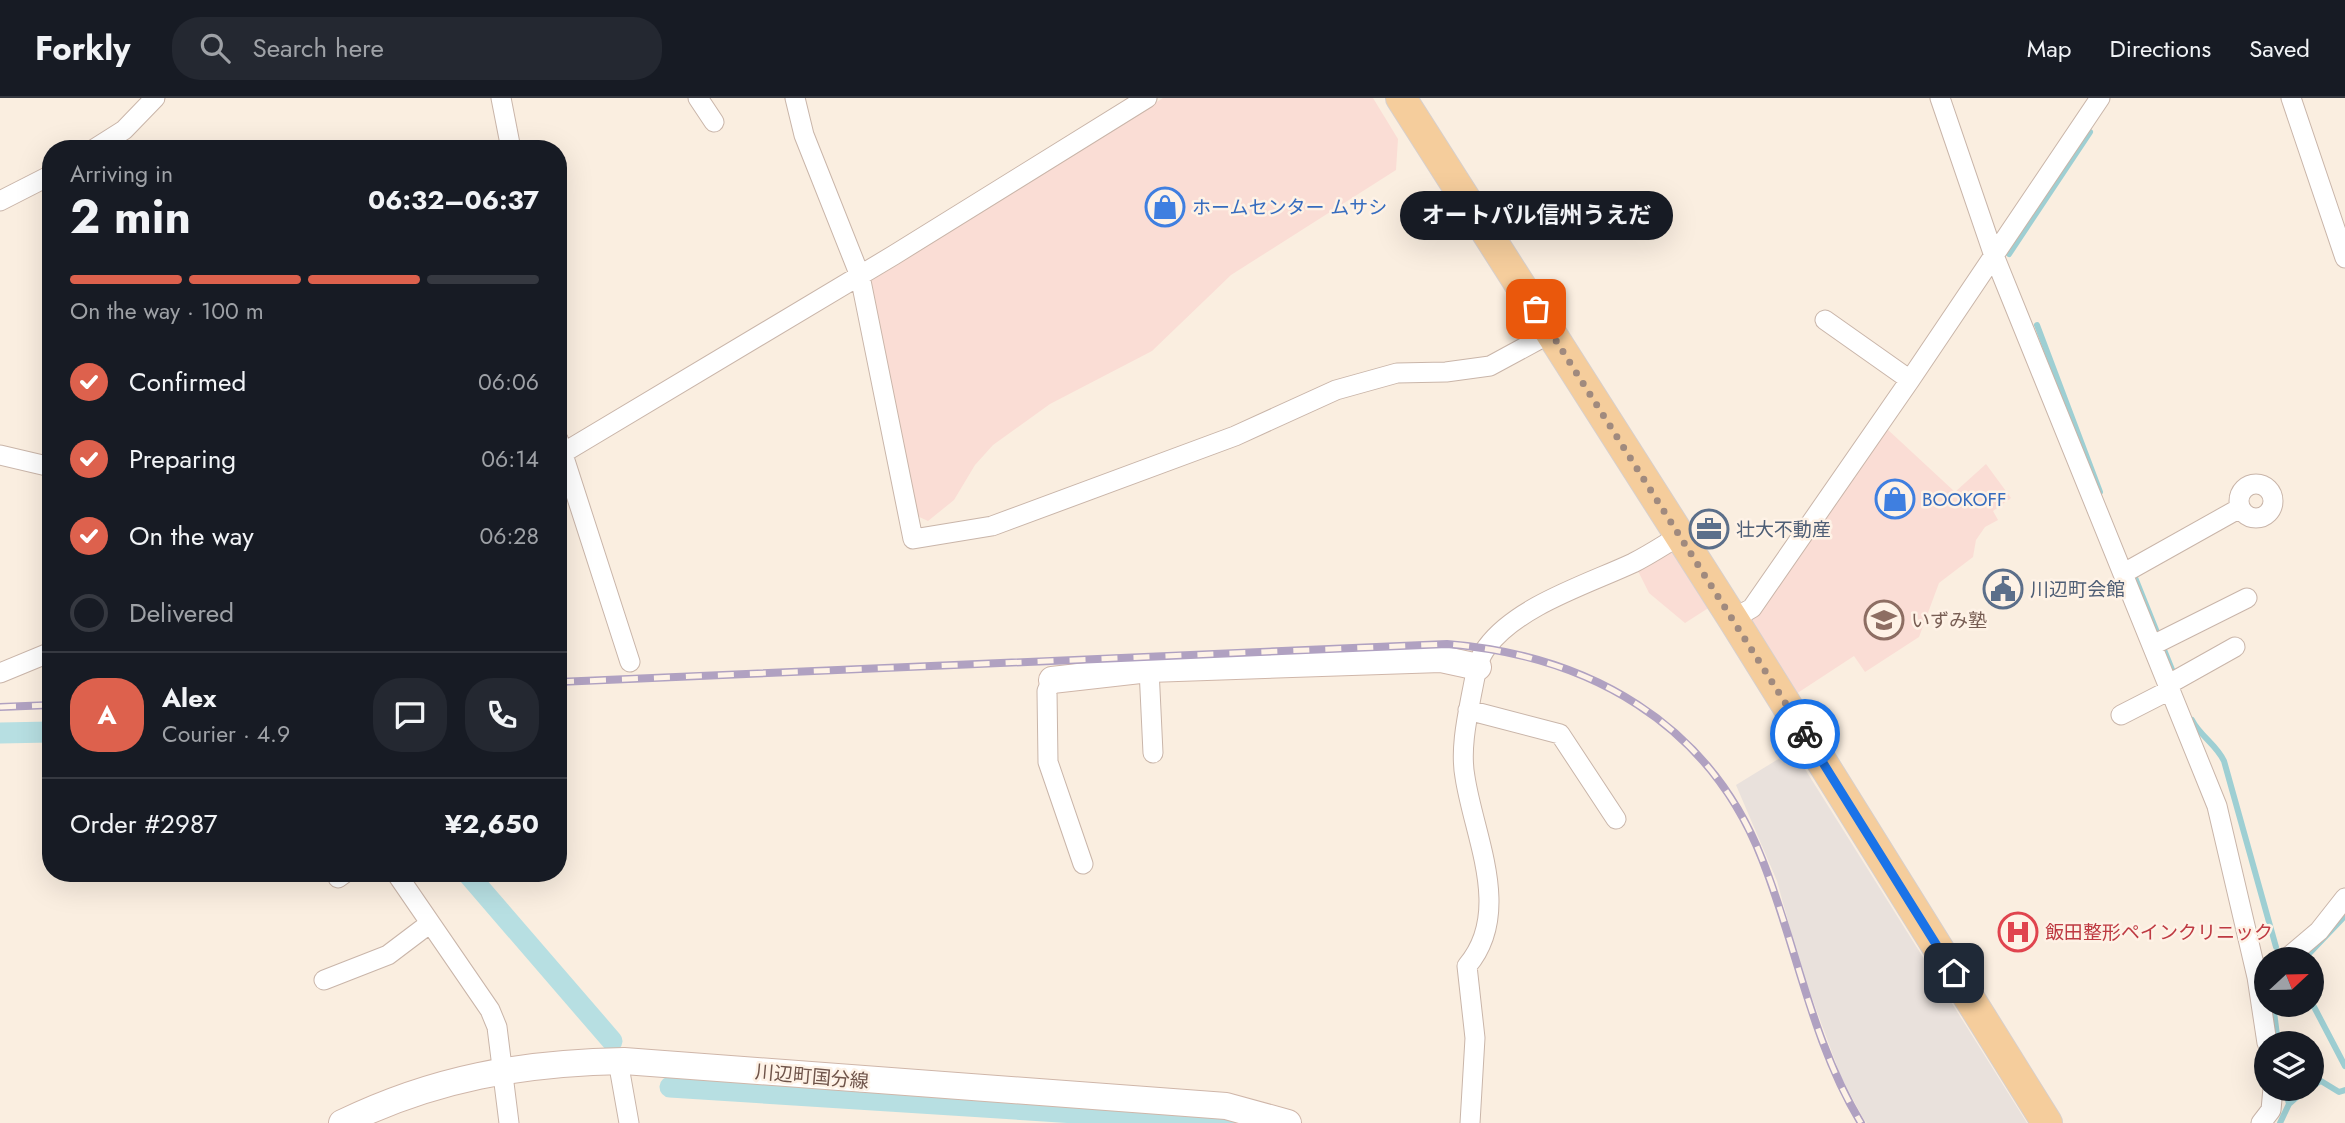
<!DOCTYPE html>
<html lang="en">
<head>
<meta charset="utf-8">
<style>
	:root { --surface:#171b24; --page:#242831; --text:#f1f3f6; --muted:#9ea1a6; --line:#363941; --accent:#dd614d }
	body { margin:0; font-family:Jost,"Noto Sans JP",sans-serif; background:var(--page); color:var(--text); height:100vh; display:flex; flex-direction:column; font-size:26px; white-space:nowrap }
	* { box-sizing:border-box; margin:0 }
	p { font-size:23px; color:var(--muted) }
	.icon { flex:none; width:38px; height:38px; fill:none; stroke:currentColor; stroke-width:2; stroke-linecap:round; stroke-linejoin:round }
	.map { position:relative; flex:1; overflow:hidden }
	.details { position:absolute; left:42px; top:42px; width:525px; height:742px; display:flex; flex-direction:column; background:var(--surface); border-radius:28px; box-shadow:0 7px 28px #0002 }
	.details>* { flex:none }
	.needle { width:46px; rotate:68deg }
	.controls { position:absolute; left:2254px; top:849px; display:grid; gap:14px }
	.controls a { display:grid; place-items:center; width:70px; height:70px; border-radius:50%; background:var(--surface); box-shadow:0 7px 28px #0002; font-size:35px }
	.pin { position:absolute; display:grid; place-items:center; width:60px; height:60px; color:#fff; margin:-30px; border-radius:14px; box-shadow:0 4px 10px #0006 }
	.courier { position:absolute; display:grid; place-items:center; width:70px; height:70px; margin:-35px; border:5px solid #1a73e8; border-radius:50%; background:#fff; color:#222; box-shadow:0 2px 9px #0007 }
	.bubble { position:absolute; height:49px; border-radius:24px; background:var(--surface); box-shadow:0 7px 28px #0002; font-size:23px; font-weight:700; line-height:49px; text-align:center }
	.summary em { font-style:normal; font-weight:700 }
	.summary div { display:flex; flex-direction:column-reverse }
	.summary { display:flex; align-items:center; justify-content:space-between; height:119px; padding:0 28px }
	h1 { font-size:46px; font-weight:700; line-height:52px }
	.bar { display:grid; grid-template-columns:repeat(4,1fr); gap:10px 7px; align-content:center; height:84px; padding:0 28px }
	.bar i { height:9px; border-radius:5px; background:var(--line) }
	.bar .active { background:var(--accent) }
	.bar p { grid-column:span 4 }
	.line { display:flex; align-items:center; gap:18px; padding:0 28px; border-top:2px solid var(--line) }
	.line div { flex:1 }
	.round { display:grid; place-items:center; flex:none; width:74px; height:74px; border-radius:28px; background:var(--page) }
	ol { padding:0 28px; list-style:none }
	li { display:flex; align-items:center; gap:21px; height:77px }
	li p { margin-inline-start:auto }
	li .icon { padding:7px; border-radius:50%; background:var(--accent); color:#fff; stroke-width:4 }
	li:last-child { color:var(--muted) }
	li i { width:38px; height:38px; border:4px solid var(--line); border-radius:50% }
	header { display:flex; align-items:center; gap:42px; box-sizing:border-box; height:98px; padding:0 35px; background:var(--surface); border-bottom:2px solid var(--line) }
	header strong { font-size:33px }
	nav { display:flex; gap:38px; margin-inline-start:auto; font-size:24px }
	.search { width:490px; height:63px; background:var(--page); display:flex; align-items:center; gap:18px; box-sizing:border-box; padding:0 24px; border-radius:28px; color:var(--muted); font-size:26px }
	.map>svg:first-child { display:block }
</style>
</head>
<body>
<header>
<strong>Forkly</strong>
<div class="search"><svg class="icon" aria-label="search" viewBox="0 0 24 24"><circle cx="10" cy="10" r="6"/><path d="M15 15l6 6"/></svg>Search here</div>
<nav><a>Map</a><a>Directions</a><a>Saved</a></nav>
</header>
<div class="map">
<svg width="2345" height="1025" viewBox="0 0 2345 1025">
	<rect width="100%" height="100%" fill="#faeee0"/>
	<!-- commercial -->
	<path fill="#faddd5" d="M1163,0h210l25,41 -2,31 -165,105 -79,76 -102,53 -57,41 -18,20 -21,35 -26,21 -11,-5 -46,-235z
		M1886,330l69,64 31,-28 25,34 -18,13 5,9 -13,7 -9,13 -3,17 -34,26 -20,54 -54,35 -11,-16 -58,38 -46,-73z
		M1672,450l38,59 -25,16 -36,-30 -12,-24z"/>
	<!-- industrial -->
	<path fill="#e9e1dc" d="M1793,652l234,373h-160l-3,-3 -23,-43 -40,-109 -24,-87 -41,-96z"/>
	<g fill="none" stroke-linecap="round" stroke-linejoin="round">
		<!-- stream -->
		<path stroke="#9ecfd3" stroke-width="6" d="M2009,156l81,-122
			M2037,227l63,167
			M2132,472l43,107
			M2192,622c8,16 24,24 32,41l52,186
			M2304,861l41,-43
			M2312,905l33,63
			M2273,906l5,39
			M2312,988l9,-5 18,11 6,-2
			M2289,1006l18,-16
			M2280,1025l9,-19 -4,-16"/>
		<!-- canal -->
		<path stroke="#b7dfe2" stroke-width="21" d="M0,635l51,-1
			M467,775l145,168
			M670,989l561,36"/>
		<defs>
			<path id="street" d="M501,0l10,51
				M698,0l16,24
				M795,0l9,37 56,141 53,263 79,-13 243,-90 101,-46 61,-17 49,-1 44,-6 61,-33
				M1940,0l53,155 224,553 40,171 10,66
				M2291,0l54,160
				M94,51l30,-19 31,-32
				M0,103l51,-26
				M1825,222l85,60
				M558,341l72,223
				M0,357l51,12
				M558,358l336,-201 253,-157
				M2239 403a17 17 0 1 1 34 0a17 17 0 1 1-34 0Z
				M2124,475l116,-65
				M1733,521l19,-11 158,-228 190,-282
				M2153,547l94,-47
				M1149,571l4,84
				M0,575l51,-21
				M1052,582l-5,11 1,71 35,102
				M1468,612l92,24 56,85
				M2121,617l45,-23 3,-8 66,-37
				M396,775l94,137 7,17 12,96
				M338,780l7,-5
				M2286,861l33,-28 26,-33
				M324,882l64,-25 41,-31
				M618,963l11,62
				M1470,1025l5,-85 -8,-72c46,-54 7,-129 -2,-189 -5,-27 2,-59 7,-85 3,-14 5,-33 15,-45 30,-41 101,-63 146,-84 16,-8 31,-18 46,-27
				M2261,1025l10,-13 2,-22"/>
			<path id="secondary" d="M1052,582l97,-11 292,-10 37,8
				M342,1025c93,-45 179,-60 282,-62l602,45 62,17"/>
			<path id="primary" d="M1401,0l332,521 314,504"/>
		</defs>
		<!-- street casing -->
		<use href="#street" stroke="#c9b5a9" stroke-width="21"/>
		<!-- secondary casing -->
		<use href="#secondary" stroke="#cfb6a9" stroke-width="28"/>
		<!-- primary casing -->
		<use href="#primary" stroke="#d7cfcc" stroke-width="32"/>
		<!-- street -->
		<use href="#street" stroke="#fff" stroke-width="19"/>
		<!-- secondary -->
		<use href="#secondary" stroke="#fff" stroke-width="26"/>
		<!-- primary -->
		<use href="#primary" stroke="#f5cd9c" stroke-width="30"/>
		<defs>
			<path id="rail" d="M558,584l889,-38c141,11 262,79 315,215 35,88 49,181 99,264
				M0,609l51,-2"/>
		</defs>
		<!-- rail casing -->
		<use href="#rail" stroke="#b0a1c1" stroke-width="8"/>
		<!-- rail -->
		<use href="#rail" stroke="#fef2e6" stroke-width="5" stroke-dasharray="16" stroke-linecap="butt"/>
	</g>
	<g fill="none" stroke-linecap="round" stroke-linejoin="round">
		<!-- done -->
		<path stroke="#a08a7e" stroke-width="7" stroke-dasharray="0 12.6" d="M1536,211l269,425"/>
		<!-- route -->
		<path stroke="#1a73e8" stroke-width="9" d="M1805,636l149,239"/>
	</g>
	<!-- icons -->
	<defs>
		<symbol id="shop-ring" viewBox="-11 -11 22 22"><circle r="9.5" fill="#fef2e6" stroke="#3f7fe0" stroke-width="1.5"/><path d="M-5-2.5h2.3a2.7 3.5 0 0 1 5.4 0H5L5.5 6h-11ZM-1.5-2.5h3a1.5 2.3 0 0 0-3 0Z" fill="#3f7fe0"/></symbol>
		<symbol id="office-ring" viewBox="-11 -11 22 22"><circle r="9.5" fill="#fef2e6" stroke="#5c6f8a" stroke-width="1.5"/><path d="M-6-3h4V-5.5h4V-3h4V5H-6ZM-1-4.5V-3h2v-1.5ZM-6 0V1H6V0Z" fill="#5c6f8a"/></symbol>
		<symbol id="civic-ring" viewBox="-11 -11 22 22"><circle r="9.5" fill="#fef2e6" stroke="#5c6f8a" stroke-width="1.5"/><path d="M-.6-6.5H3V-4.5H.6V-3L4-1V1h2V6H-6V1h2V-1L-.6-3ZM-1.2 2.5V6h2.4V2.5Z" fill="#5c6f8a"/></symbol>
		<symbol id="school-ring" viewBox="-11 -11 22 22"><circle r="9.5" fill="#fef2e6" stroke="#8d6e63" stroke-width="1.5"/><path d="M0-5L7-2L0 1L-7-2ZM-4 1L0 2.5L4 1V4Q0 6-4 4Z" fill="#8d6e63"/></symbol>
		<symbol id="hospital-ring" viewBox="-11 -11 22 22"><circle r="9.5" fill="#fef2e6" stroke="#e0444e" stroke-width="1.5"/><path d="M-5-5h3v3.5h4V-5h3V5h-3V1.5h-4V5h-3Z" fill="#e0444e"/></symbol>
	</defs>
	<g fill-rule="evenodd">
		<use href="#shop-ring" x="1143" y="87" width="44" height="44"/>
		<use href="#shop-ring" x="1873" y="379" width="44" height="44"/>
		<use href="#office-ring" x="1687" y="409" width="44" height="44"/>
		<use href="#civic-ring" x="1981" y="469" width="44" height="44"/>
		<use href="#school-ring" x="1862" y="500" width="44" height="44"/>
		<use href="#hospital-ring" x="1996" y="812" width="44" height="44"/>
	</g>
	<g text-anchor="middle" stroke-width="5" stroke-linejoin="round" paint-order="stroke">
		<!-- shop labels -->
		<g font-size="19" fill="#366cbe" stroke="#fef2e6" text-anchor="start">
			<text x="1192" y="116">ホームセンター ムサシ</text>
			<text x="1922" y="408">BOOKOFF</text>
		</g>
		<!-- service labels -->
		<g font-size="19" fill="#4e5e75" stroke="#fef2e6" text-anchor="start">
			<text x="1736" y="438">壮大不動産</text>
			<text x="2030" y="498">川辺町会館</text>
		</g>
		<!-- education labels -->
		<g font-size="19" fill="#785e54" stroke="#fef2e6" text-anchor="start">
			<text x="1911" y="529">いずみ塾</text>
		</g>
		<!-- health labels -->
		<g font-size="19" fill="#be3a42" stroke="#fef2e6" text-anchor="start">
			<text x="2045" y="841">飯田整形ペインクリニック</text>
		</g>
		<!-- street labels -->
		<g font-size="19" fill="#6f544a" stroke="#fef2e6">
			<text transform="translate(812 978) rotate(5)" y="7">川辺町国分線</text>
		</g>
	</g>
</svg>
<div class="controls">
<a><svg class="needle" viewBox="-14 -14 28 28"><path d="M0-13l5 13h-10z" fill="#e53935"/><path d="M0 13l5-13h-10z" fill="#9ea1a6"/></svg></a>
<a><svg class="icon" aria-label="layers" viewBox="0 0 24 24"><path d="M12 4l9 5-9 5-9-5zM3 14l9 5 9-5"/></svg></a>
</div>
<div class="pin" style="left:1536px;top:211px;background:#ea580c"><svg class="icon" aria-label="bag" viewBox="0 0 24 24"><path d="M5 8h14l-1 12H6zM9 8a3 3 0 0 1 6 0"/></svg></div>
<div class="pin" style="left:1954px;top:875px;background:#1f2937"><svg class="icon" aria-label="home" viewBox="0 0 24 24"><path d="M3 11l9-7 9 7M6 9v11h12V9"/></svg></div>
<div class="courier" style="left:1805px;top:636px"><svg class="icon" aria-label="bike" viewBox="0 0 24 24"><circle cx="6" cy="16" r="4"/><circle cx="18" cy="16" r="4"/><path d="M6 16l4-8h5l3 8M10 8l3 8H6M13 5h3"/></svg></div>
<div class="bubble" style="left:1400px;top:93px;width:273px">オートパル信州うえだ</div>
<section class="details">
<div class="summary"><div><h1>2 min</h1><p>Arriving in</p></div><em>06:32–06:37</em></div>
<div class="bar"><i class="active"></i><i class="active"></i><i class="active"></i><i></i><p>On the way · 100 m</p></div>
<ol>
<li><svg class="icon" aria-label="check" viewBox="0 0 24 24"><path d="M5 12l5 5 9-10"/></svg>Confirmed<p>06:06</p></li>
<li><svg class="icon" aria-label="check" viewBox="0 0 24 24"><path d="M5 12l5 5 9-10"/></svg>Preparing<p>06:14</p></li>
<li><svg class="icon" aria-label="check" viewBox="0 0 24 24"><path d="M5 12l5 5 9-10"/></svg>On the way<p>06:28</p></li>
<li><i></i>Delivered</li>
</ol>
<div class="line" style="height:126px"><b class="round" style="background:var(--accent);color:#fff">A</b><div><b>Alex</b><p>Courier · 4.9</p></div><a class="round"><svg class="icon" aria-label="chat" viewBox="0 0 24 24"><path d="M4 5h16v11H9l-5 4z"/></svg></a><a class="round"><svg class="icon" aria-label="phone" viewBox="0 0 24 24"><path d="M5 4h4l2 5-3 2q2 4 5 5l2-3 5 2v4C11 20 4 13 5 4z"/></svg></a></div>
<div class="line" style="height:91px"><div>Order #2987</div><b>¥2,650</b></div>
</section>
</div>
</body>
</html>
